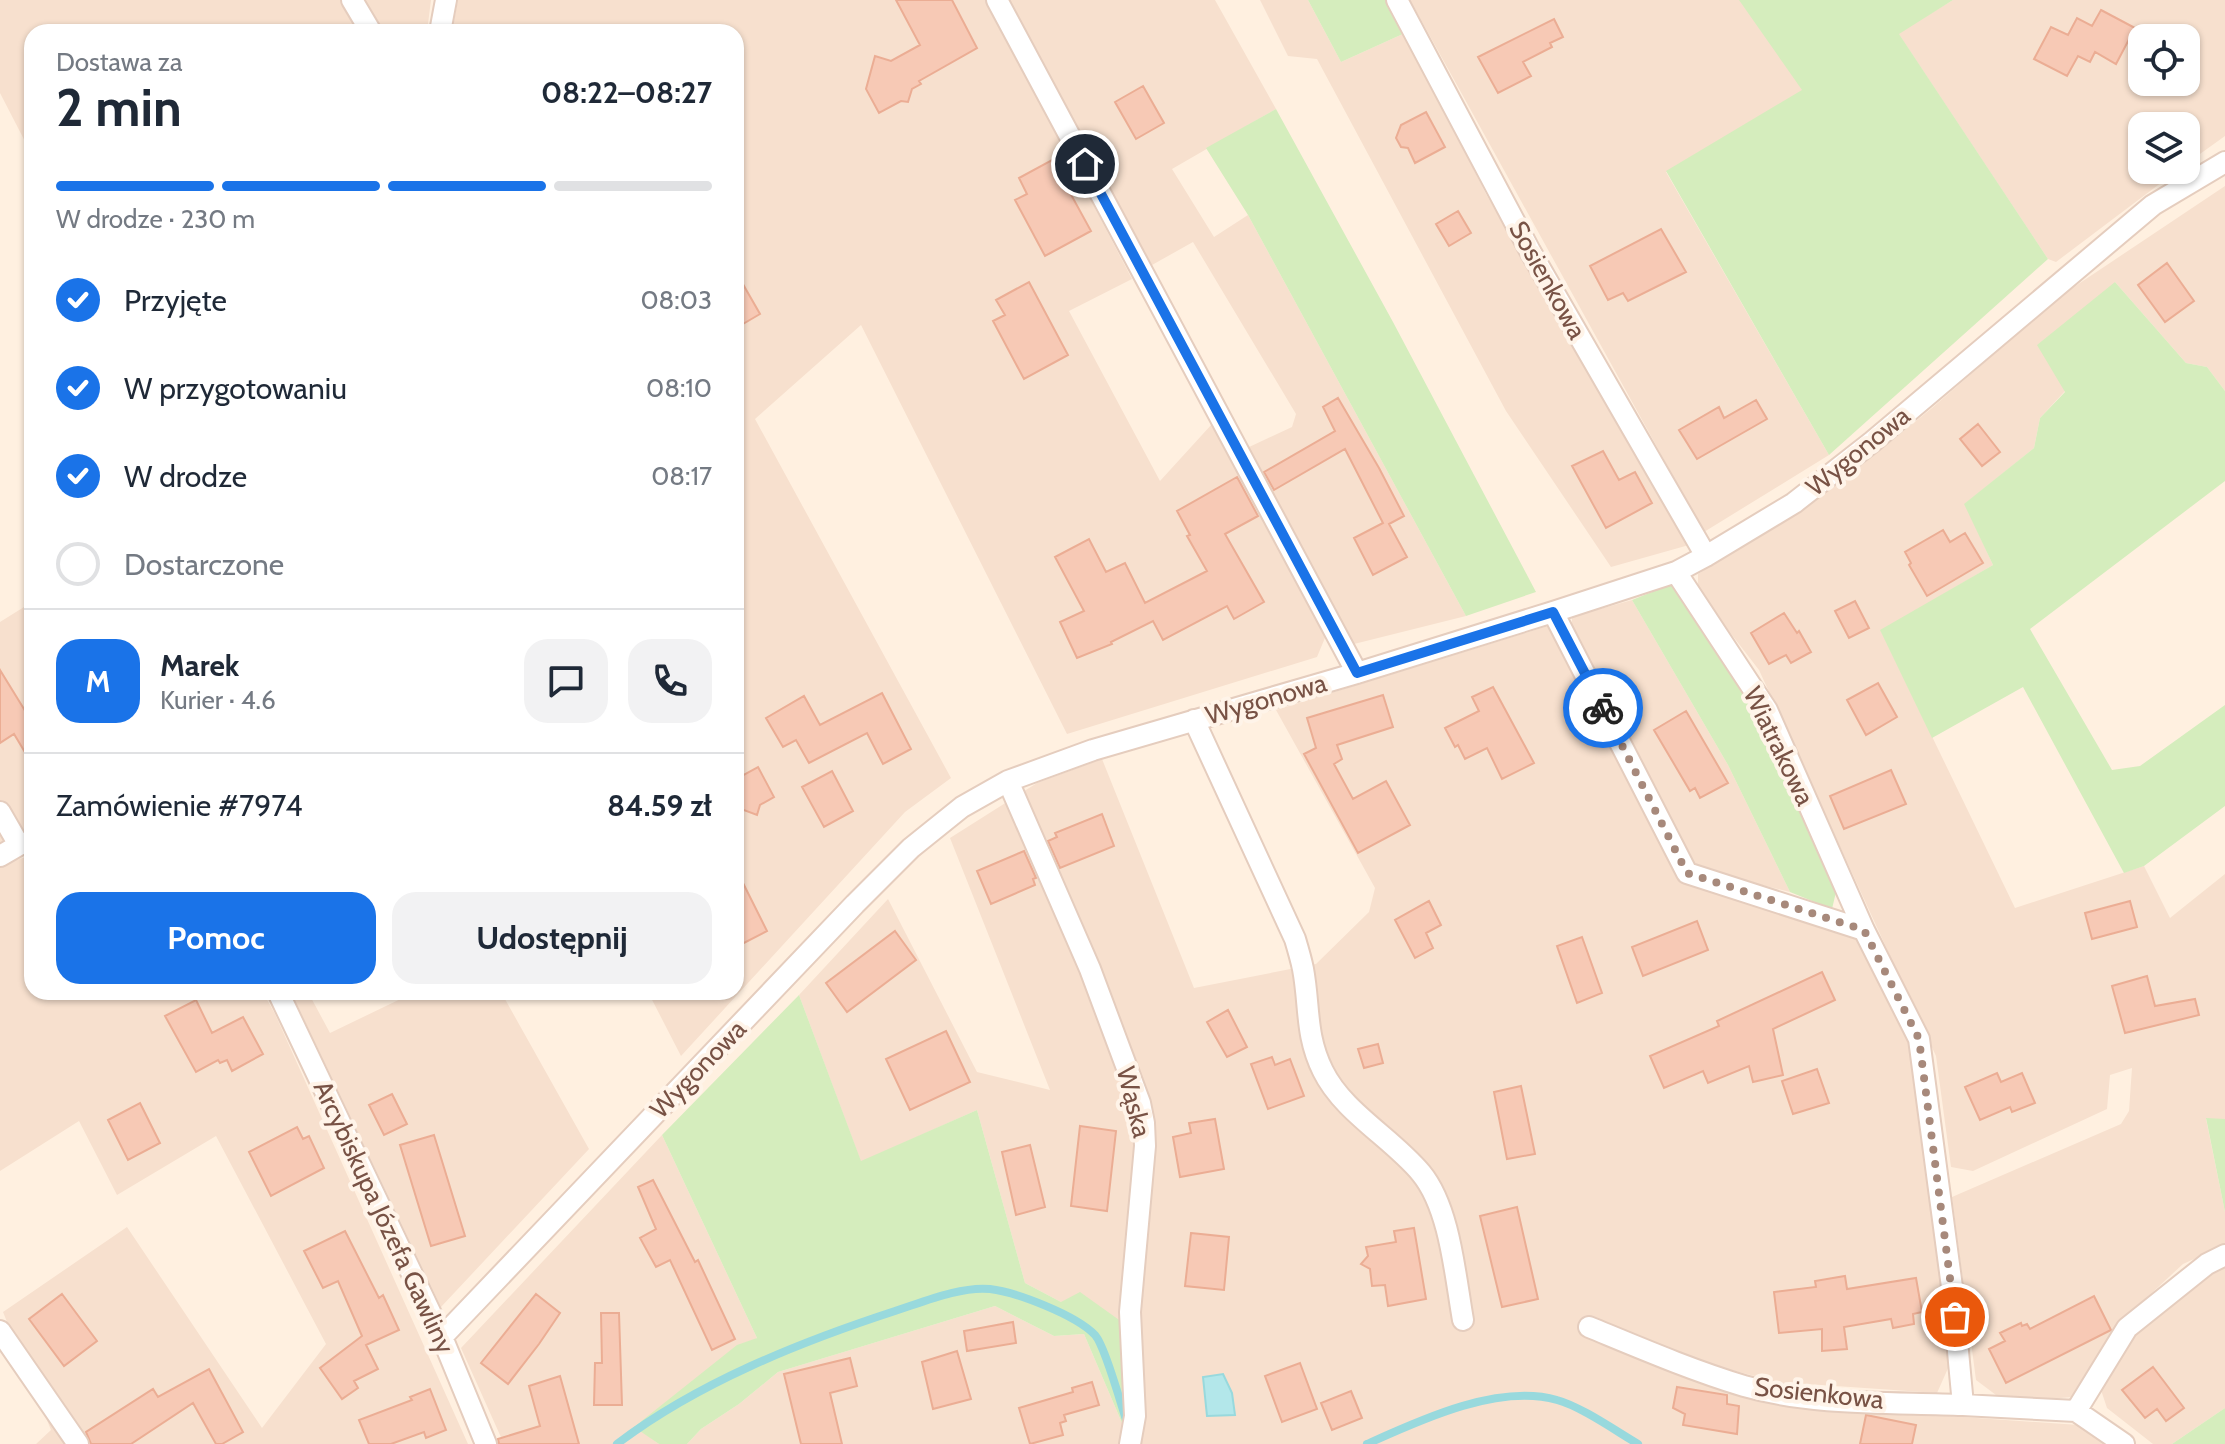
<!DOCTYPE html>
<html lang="pl">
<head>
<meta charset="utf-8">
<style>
	:root { --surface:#fff; --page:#f2f2f3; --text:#1f2937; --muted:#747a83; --line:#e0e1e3; --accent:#1a73e8 }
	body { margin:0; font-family:Cabin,sans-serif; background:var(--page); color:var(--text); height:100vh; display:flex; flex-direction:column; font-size:30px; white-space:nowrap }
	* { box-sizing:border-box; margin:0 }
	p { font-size:26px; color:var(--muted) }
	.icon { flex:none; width:44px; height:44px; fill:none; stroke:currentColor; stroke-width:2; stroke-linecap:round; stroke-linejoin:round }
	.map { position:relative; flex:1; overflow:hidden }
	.panel { position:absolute; left:24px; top:24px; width:720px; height:976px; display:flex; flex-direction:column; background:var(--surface); border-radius:24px; box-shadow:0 2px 6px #0004 }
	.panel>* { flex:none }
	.fabs { position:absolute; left:2128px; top:24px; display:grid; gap:16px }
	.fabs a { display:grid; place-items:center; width:72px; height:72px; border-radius:16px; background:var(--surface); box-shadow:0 2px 6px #0004; font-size:40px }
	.pin { position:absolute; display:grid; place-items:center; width:68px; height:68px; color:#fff; margin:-34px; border:4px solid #fff; border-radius:50%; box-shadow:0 2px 8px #0007 }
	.courier { position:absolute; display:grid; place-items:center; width:80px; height:80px; margin:-40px; border:6px solid #1a73e8; border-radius:50%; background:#fff; color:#222; box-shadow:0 2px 10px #0007 }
	.overview em { font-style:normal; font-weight:800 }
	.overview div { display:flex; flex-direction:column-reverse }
	.overview { display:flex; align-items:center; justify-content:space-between; height:136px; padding:0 32px }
	h1 { font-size:52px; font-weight:800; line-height:60px }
	.bar { display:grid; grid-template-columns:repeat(4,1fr); gap:12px 8px; align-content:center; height:96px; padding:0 32px }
	.bar i { height:10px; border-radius:6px; background:var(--line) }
	.bar .selected { background:var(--accent) }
	.bar p { grid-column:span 4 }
	.line { display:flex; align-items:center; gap:20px; padding:0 32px; border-top:2px solid var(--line) }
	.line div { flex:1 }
	.round { display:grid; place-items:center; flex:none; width:84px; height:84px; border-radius:24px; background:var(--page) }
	ol { padding:0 32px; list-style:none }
	li { display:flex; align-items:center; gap:24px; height:88px }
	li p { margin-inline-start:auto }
	li .icon { padding:8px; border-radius:50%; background:var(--accent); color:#fff; stroke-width:4 }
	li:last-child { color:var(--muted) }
	li i { width:44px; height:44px; border:4px solid var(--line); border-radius:50% }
	.primary-button { display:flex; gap:16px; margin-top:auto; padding:16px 32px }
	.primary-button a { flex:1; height:92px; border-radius:24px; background:var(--accent); color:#fff; font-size:32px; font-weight:800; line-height:92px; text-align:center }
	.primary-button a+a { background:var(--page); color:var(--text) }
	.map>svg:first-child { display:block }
</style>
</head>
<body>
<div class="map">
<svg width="2225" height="1444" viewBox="0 0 2225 1444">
	<rect width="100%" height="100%" fill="#fff0e0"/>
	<!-- residential -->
	<path fill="#f7e0ce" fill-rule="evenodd" d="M0,0h431l-4,32h-395v123l-32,-62z
		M458,0h528l146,279 -63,32 91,170 52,-57 115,209 -10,24 -250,77 -206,-409 -106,94 196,359 -46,34 -224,244 -33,-64h88v-960h-284z
		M1006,0h209l61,109 -104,60 42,68 34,-22 218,401 -112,28 -107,-196 45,-21 4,-13 -103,-172 -41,23z
		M1260,0h48l33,62 64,-29 81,161 203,351 -78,22 -105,-156 -189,-352 -29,-3z
		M1410,0h336l74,97 -154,75 163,283 -125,77z
		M1953,0h272v136l-39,28v-38h-44v44h36l-122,92 -8,-3 -150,-226zM2142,38h44v44h-44z
		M2225,186v205l-18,-24 -21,-4 -71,-81 -50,109 -25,27 -6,30 -69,56 28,61 -112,66 134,277 129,-42 26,52 55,-44v245h-19l19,93v33l-42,19 -54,50 -27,44 -29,39 -50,4 -27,-6 -20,-15 -24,-183 169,-73 8,-13 3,-43 -22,7 -3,34 -134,62 -22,-4 -15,-111 -177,-386 -61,-79v-17l142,-91 92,-75 130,-113z
		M1632,600l96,165 62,127 -96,-24 -122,-236v-15z
		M32,602v227l-32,18v-225z
		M1548,626l132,251 180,64 51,96 42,320 -16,36 -159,-11 -78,-20 -113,-44 -6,16 202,68 79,8 217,15 26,19h-1418l14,-15 38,-25 39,-32 217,-66 59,30 30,-2 38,89v-101l-61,-20 -36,-19 -48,-173 -116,52 -62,-167 89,-96 89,173 73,18 -100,-252 87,-55 65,-24 92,229 122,-24 53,-52 6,-24 -99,-178z
		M32,855v137h231l12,22 193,430h-432l15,-14 -48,-118 124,-85 135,201 64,-84 -110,-208 -99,59 -38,-74 -79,50v-303l13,-7z
		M291,992h17l22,41 85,-41h86l88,157 -148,158z
		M662,1135l95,203 -122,88 24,18h-155l-43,-96z
		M2225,1262v146l-53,36h-19l-46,-36 -7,-21 36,-57z"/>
	<!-- green -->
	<path fill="#d5edbd" d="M1308,0h79l18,33 -64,29z
		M1739,0h214l-54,34 149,225 -219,196 -163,-284 136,-81z
		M1276,109l117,213 143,270 -70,24 -218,-401 -42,-67z
		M2115,282l71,81 21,4 18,24v90l-195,148 82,141 28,-4 85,-61v101l-81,60 -20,7 -101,-186 -91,51 -52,-108 113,-65 -29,-61 70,-56 6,-30 25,-26 -28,-47z
		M1672,584l76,115 18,35 70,158 -4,17 -42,-17 -62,-127 -96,-165z
		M799,995l62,166 116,-51 48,173 36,19 19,-10 42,30 10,98 -10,3 -38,-89 -30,2 -59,-30 -217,66 -39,32 -38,25 -14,15h-28l-25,-17 103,-82 20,-7 -95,-203z
		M2206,1118l19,1v93z
		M2225,1408v36h-53z"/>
	<!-- water -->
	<path fill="#b3e7ea" stroke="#98d9dd" stroke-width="2" d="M1223,1374l9,19 3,22 -28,1 -4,-39z"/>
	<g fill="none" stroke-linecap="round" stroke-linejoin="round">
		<!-- stream -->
		<path stroke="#98d9dd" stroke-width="8" d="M617,1444c80,-61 183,-102 278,-133 28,-9 66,-25 95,-22 26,3 86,26 105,46 10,11 27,73 33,91
			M1367,1444c53,-24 132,-61 190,-44 23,6 59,31 81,44"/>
	</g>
	<!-- building -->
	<path fill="#f7c9b5" stroke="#ebad94" stroke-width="2" d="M896,0h56l25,48 -58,33 2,3 -9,5 -4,13 -7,-1 -22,12 -13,-24 9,-33 16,5 29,-16z
		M2101,10l34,18 -19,36 -21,-12 -5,10 -12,-6 -11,20 -33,-17 17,-32 17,8 9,-17 15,8z
		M1554,19l9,18 -13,6 2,4 -29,15 8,14 -33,17 -20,-36z
		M1143,86l21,37 -28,16 -21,-37z
		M1426,112l19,35 -30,16 -7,-15 -7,-1 -5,-9 5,-13z
		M1052,160l39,71 -46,25 -30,-56 12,-6 -8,-16z
		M1458,211l13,22 -22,13 -13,-22z
		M1661,229l25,43 -58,29 -5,-8 -15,7 -18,-34z
		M2167,263l27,38 -29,21 -27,-37z
		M736,272l24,42 -24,14z
		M1029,282l39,73 -44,24 -31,-58 12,-6 -9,-15z
		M1338,398l41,70 25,48 -15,8 18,33 -34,18 -19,-37 29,-15 -38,-74 -71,41 -10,-18 71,-41 -12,-24z
		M1756,400l11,19 -70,40 -18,-29 40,-23 5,11z
		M1978,424l22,28 -18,14 -22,-27z
		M1603,451l16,29 16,-8 17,31 -46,25 -34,-62z
		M1237,477l21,39 -33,18 39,68 -30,17 -7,-13 -64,34 -10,-19 -42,21 1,2 -35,14 -17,-36 24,-11 -29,-54 34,-18 17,33 19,-9 20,40 62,-32 -20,-35 3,-1 -13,-24z
		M1943,530l7,12 15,-9 18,30 -56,33 -18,-31 2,-2 -6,-11z
		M1855,601l14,27 -20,10 -14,-27z
		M1784,613l13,20 2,-2 12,21 -20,11 -5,-8 -17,9 -18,-31z
		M0,670l32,52v42l-18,-30 -14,9z
		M1878,683l19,34 -31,18 -19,-35z
		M1493,687l41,76 -32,16 -15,-31 -22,11 -7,-14 -3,2 -10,-19 34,-17 -7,-14z
		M882,693l29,56 -28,15 -16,-31 -58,30 -13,-23 -13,7 -17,-29 38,-22 16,29z
		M1383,695l10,32 -56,18 5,14 -8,5 19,35 33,-18 24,44 -52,28 -54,-99 12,-6 -9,-30z
		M1686,711l42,72 -28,15 -5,-10 -5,3 -36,-61z
		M758,767l16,30 -14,8 -3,10 -16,-6 -5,-9v-21z
		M1891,770l15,34 -62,25 -14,-33z
		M832,771l21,40 -29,16 -22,-40z
		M1102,814l12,32 -54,22 -12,-27 9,-4 -2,-4z
		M1024,851l12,27 -3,1 2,6 -44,19 -14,-33z
		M736,869l31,62 -31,16z
		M1429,901l12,24 -15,8 7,15 -18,10 -20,-38z
		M2130,901l7,26 -45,12 -7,-26z
		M1697,921l11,29 -65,26 -11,-29z
		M895,931l21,29 -69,52 -21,-29z
		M1582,937l20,56 -25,10 -20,-57z
		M1822,972l13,28 -62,29 10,46 -30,7 -4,-16 -41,17 -5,-12 -39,17 -14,-32 69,-30 -2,-5z
		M2147,976l8,30 40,-7 4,16 -74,18 -13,-47z
		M196,1000l16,33 31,-16 20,37 -31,17 -5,-11 -7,3 -2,-3 -22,12 -31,-56z
		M1228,1010l19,37 -20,10 -20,-35z
		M946,1031l24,51 -60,28 -24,-51z
		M1378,1044l5,19 -19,5 -6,-19z
		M1272,1057l3,8 15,-6 14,37 -36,13 -17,-45z
		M1817,1069l12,34 -36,11 -11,-33z
		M1997,1073l4,9 21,-9 13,30 -23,9 -2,-5 -30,13 -15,-33z
		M1521,1086l14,68 -28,5 -13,-67z
		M392,1094l15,30 -23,11 -15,-30z
		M140,1103l20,40 -32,17 -20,-40z
		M1215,1119l9,50 -44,8 -7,-40 18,-4 -2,-10z
		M1080,1126l36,5 -9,80 -36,-5z
		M297,1127l6,12 6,-3 15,32 -53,28 -22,-44z
		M434,1135l31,101 -34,10 -31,-101z
		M1030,1145l15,62 -29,8 -14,-63z
		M653,1180l42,82 3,-2 37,79 -23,11 -42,-90 -14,7 -16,-29 16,-9 -18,-42z
		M1517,1207l21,92 -36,8 -22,-91z
		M1414,1228l12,71 -38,7 -3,-21 -13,1 -2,-17 -9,-5 7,-8 -2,-9 30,-5 -2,-11z
		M345,1231l34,67 4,-3 16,35 -33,15 12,24 -24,12 4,7 -16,11 -22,-31 42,-32 -24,-55 -15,7 -19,-37z
		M1191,1233l38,4 -5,53 -39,-4z
		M1845,1276l2,13 69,-11 6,34 -9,2 1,10 -21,4 -2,-9 -47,8 3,22 -25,2v-22l-43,4 -5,-41 42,-5 -1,-6z
		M62,1294l35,47 -33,25 -35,-47z
		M536,1294l24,19 -21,31 -31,40 -27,-21z
		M2094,1296l17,34 -105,53 -17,-34 16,-8 -5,-8 21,-10 1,3 5,-2 3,5z
		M601,1313h18l3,92h-28l1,-42h7z
		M1013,1322l3,21 -49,8 -3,-20z
		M957,1351l14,48 -38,10 -11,-47z
		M850,1358l7,28 -27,7 12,51h-41l-17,-70z
		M1300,1363l17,46 -35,13 -17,-46z
		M2153,1367l31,41 -18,13 -9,-12 -12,9 -23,-28z
		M209,1369l34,63 -21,12h-6l-23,-41 -62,41h-40l-5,-12 67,-43 5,8z
		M560,1376l19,68h-80l-1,-5 42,-13 -11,-40z
		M1092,1382l7,23 -35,10 2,6 -6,2 3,12 -33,9 -11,-36 54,-16 -1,-4z
		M1677,1387l50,8v9l12,2 -2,28 -54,-9 2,-11 -12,-6z
		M430,1389l16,41 -20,8 -2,-6 -33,12h-22l-10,-24 53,-20 -2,-3z
		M1351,1391l11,27 -30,12 -11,-27z
		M1866,1415l50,10 -4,19h-52z"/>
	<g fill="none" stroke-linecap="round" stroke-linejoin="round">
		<defs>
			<path id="minor" d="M352,0l19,32
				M997,0l360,673
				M1397,0l133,251 176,305
				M440,32l6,-32
				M1676,572l91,138 97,220 55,109 33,248 11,118 113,6 48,33
				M1553,612l134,261 177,57
				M1194,720l101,219c3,10 6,20 8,30 7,37 2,66 20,102 20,41 69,67 98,102 29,35 34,102 42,147
				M1008,781l82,188 50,134 4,20 1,23 -15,166 5,104 -5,28
				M0,812l19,33
				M0,856l19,-11 13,-4
				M278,992l164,345 44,107
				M1589,1327c51,21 102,43 155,59 70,20 147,16 219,19
				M0,1331l78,113
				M442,1337l413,-433 56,-56 51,-41 46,-26 85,-31 264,-77 196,-61 123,-40 30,-16 88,-53 78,-61 281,-237 72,-43
				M2076,1411l51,-83 80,-64 18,-9"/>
		</defs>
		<!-- minor casing -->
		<use href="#minor" stroke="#e5cdbe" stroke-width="24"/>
		<!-- minor -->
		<use href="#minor" stroke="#fff" stroke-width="20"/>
	</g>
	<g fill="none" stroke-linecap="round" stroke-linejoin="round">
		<!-- done -->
		<path stroke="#a7897b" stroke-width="8" stroke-dasharray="0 14.4" d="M1603,708l84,165 177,57 55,109 36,278"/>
		<!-- route -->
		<path stroke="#1a73e8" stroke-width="10" d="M1085,164l272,509 196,-61 50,96"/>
	</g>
	<g text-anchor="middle" stroke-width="8" stroke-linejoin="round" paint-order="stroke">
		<!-- street labels -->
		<g font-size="26" fill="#785245" stroke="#fff4e9">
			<text transform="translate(1548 280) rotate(61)" y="9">Sosienkowa</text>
			<text transform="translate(1858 451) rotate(-39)" y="9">Wygonowa</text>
			<text transform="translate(1266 699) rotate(-16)" y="9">Wygonowa</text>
			<text transform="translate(1779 746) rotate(64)" y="9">Wiatrakowa</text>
			<text transform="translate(698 1069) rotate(-46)" y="9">Wygonowa</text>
			<text transform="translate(1134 1102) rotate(76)" y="9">Wąska</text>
			<text transform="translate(384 1217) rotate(65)" y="9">Arcybiskupa Józefa Gawliny</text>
			<text transform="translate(1819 1393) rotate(6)" y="9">Sosienkowa</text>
		</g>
	</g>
</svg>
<div class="fabs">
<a><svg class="icon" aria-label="locate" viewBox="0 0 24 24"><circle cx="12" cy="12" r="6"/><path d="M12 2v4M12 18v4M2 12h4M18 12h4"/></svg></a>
<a><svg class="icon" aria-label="layers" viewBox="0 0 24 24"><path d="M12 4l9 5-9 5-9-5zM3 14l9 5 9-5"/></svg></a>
</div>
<div class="pin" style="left:1955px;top:1317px;background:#ea580c"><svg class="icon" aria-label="bag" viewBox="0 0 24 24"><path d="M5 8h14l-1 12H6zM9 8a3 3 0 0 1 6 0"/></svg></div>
<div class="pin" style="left:1085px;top:164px;background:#1f2937"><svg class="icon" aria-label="home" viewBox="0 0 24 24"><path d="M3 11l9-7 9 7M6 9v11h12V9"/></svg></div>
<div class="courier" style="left:1603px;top:708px"><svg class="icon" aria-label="bike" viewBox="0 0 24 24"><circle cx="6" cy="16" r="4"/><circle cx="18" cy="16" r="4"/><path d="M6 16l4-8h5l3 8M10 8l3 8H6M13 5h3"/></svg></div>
<section class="panel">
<div class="overview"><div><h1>2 min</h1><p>Dostawa za</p></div><em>08:22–08:27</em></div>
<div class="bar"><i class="selected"></i><i class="selected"></i><i class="selected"></i><i></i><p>W drodze · 230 m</p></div>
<ol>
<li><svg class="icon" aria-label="check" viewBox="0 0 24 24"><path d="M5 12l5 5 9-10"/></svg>Przyjęte<p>08:03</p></li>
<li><svg class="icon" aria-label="check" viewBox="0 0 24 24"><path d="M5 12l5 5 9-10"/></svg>W przygotowaniu<p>08:10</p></li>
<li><svg class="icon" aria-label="check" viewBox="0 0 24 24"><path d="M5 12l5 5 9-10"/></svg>W drodze<p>08:17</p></li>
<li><i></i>Dostarczone</li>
</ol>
<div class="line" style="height:144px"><b class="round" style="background:var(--accent);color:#fff">M</b><div><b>Marek</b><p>Kurier · 4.6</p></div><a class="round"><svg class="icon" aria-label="chat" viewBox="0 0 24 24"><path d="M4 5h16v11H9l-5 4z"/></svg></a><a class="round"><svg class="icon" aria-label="phone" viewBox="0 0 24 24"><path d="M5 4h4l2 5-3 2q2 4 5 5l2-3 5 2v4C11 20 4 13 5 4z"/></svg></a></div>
<div class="line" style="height:104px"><div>Zamówienie #7974</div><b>84.59 zł</b></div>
<div class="primary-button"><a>Pomoc</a><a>Udostępnij</a></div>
</section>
</div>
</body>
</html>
